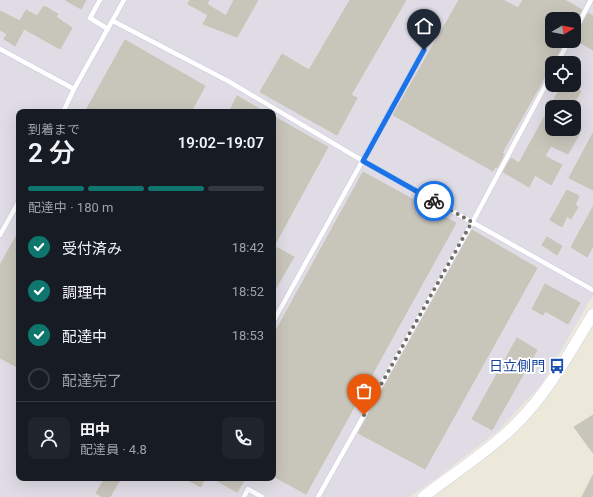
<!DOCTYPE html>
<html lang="ja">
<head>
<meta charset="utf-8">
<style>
	:root { --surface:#171b24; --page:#20242c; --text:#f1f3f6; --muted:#9ea1a6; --line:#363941; --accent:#0f766e }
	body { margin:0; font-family:Roboto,"Noto Sans JP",sans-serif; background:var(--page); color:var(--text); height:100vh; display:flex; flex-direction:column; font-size:15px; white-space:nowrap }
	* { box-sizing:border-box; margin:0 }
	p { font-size:13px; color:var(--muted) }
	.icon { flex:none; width:22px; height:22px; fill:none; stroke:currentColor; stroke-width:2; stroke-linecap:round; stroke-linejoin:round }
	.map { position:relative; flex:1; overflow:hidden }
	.drawer { position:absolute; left:16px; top:109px; width:260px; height:372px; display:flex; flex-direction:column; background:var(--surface); border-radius:8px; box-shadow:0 4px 16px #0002 }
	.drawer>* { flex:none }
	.needle { width:26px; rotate:80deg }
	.controls { position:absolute; left:545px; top:12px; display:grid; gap:8px }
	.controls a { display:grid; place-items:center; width:36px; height:36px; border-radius:8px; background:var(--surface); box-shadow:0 4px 16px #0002; font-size:20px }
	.pin { position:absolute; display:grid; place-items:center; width:34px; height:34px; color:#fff; margin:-41px -17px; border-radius:50% 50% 50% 0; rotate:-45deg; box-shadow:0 0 4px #0007 }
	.pin .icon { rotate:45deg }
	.courier { position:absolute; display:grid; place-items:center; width:40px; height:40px; margin:-20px; border:3px solid #1a73e8; border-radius:50%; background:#fff; color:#222; box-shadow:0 1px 5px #0007 }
	.headline em { font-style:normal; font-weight:600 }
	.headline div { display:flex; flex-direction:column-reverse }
	.headline { display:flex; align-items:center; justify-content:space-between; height:68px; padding:0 12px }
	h1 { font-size:26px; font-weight:600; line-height:30px }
	.bar { display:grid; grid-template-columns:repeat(4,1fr); gap:6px 4px; align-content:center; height:48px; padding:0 12px }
	.bar i { height:5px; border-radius:3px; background:var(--line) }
	.bar .on { background:var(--accent) }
	.bar p { grid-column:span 4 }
	.line { display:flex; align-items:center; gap:10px; padding:0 12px; border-top:1px solid var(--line) }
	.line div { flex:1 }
	.round { display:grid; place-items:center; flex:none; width:42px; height:42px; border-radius:8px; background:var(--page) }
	ol { padding:0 12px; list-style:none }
	li { display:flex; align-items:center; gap:12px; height:44px }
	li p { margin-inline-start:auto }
	li .icon { padding:4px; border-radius:50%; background:var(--accent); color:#fff; stroke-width:4 }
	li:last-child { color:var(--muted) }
	li i { width:22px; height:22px; border:2px solid var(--line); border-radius:50% }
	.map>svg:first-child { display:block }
</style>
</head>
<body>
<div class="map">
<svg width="593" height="497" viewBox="0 0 593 497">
	<rect width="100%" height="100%" fill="#ece9db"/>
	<!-- industrial -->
	<path fill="#e0dce5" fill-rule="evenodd" d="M0,0h593v295l-52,90 -42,45 -62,48 -28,19h-409zM552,19h22v22h-22zM552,63h22v22h-22zM552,107h22v22h-22zM19,112h254v366h-254z"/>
	<!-- building -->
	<path fill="#c8c5bb" stroke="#c8c5b5" d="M65,0h21l-5,9z
		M190,0h19l-2,4 19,12 8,-16h24l-21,37 -34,-13 5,-9 -20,-11z
		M350,0h56l-55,95 6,3 -20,37 -77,-43 22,-38 27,16z
		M459,0h44l15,8 5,-8h42l17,10 -8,14v-5h-22v22h13l-63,112 2,1 -7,14 -2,-1 -2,4 -100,-56z
		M44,6l14,8 -2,3 16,11 -12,21 -36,-20 -9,17 -11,-7 3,-5 -7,-4v-19l20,10 6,-11 11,6z
		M588,13l5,3v34l-19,-11v-3l3,-2z
		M125,40l80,46 -14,26h-106z
		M562,85h8l11,6 -9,16h-20v22h20l8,4 -12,21 -17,-8 -6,10 17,9 -11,20 -16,-10 -6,12 -26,-15 8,-14 8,5z
		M237,96l28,16h-36z
		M273,116l55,31 -54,99 20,11 -21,36z
		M593,133v57l-24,-12z
		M363,172l93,51 -150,271 -33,-18v-140z
		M567,190l12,6 -4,9 3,2 -7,12 -4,-3 -5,11 -12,-7z
		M593,207v39l-6,11 -16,-10z
		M472,230l65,38 -112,201 -67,-36z
		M19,231v137l-19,-10v-93z
		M547,237l15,9 -5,9 -15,-10z
		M545,284l35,19 -12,21 -23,-13 -2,4 -11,-6z
		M517,338l20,12 -45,80 -20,-11z
		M593,415v38l-19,-26z
		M593,475v22h-11z
		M105,478h16l-11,19h-8l-6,-4z
		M184,478h21l-4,9z
		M212,478h34l-9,14z"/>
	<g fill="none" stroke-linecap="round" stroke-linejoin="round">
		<defs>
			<path id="service" d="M100,0l-10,18 18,11
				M113,21l115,60 135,80 230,129
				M574,32l17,-32
				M0,49l74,40
				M557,63l12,-22
				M63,112l11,-23 50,-89
				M0,235l19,-34
				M273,322l151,-272
				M244,497l4,-8 14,8
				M318,497l154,-274 80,-150"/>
			<path id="tertiary" d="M423,497c30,-23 62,-43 89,-69 34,-32 57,-74 81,-114"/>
		</defs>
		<!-- service casing -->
		<use href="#service" stroke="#d1d1e3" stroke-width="6"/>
		<!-- tertiary casing -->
		<use href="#tertiary" stroke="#d1d1e3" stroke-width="12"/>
		<!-- service -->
		<use href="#service" stroke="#fff" stroke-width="4.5"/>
		<!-- tertiary -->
		<use href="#tertiary" stroke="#fff" stroke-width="11"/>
	</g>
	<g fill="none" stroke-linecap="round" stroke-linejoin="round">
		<!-- done -->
		<path stroke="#6e6d68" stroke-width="4" stroke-dasharray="0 7.2" d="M364,415l108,-193 -38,-21"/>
		<!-- route -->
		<path stroke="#1a73e8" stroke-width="5" d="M424,50l-61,111 71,40"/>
	</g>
	<!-- icons -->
	<defs>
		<symbol id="bus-bare" viewBox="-9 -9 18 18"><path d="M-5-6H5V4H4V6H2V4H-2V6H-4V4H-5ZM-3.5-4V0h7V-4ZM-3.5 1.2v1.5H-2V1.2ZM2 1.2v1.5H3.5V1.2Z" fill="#1a4fb4" stroke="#fff" stroke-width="2.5" paint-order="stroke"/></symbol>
	</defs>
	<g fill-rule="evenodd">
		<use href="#bus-bare" x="546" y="355" width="22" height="22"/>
	</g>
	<g text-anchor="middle" stroke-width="4" stroke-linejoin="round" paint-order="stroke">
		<!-- transit labels -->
		<g font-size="14" fill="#164399" stroke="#fff" text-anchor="end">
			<text x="545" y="371">日立側門</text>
		</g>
	</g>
</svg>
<div class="controls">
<a><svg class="needle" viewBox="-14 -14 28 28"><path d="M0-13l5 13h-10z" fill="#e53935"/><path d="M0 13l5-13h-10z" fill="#9ea1a6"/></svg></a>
<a><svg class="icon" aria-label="locate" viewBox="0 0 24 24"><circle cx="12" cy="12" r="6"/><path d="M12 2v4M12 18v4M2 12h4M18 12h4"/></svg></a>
<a><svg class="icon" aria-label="layers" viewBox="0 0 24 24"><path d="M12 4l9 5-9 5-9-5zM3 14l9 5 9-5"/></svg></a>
</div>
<div class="pin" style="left:364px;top:415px;background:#ea580c"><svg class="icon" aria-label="bag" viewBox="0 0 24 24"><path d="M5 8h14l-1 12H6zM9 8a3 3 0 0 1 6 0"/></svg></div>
<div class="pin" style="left:424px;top:50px;background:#1f2937"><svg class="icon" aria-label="home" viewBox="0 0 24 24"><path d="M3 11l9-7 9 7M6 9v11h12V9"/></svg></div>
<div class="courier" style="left:434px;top:201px"><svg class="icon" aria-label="bike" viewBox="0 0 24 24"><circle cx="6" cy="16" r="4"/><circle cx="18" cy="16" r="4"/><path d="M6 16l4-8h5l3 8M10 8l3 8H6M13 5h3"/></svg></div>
<section class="drawer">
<div class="headline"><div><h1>2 分</h1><p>到着まで</p></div><em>19:02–19:07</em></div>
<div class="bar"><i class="on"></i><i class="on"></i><i class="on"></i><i></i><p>配達中 · 180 m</p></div>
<ol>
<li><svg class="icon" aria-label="check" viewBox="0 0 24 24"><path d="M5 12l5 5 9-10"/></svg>受付済み<p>18:42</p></li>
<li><svg class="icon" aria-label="check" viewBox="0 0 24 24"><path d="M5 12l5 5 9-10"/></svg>調理中<p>18:52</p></li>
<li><svg class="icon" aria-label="check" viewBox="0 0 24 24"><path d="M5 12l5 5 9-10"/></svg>配達中<p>18:53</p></li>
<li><i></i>配達完了</li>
</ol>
<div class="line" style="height:72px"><a class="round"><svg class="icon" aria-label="person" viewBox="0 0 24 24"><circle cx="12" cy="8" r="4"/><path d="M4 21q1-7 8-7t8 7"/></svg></a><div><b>田中</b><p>配達員 · 4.8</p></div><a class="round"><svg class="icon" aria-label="phone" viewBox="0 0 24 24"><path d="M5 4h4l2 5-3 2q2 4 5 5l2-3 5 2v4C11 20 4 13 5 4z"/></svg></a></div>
</section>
</div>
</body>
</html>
